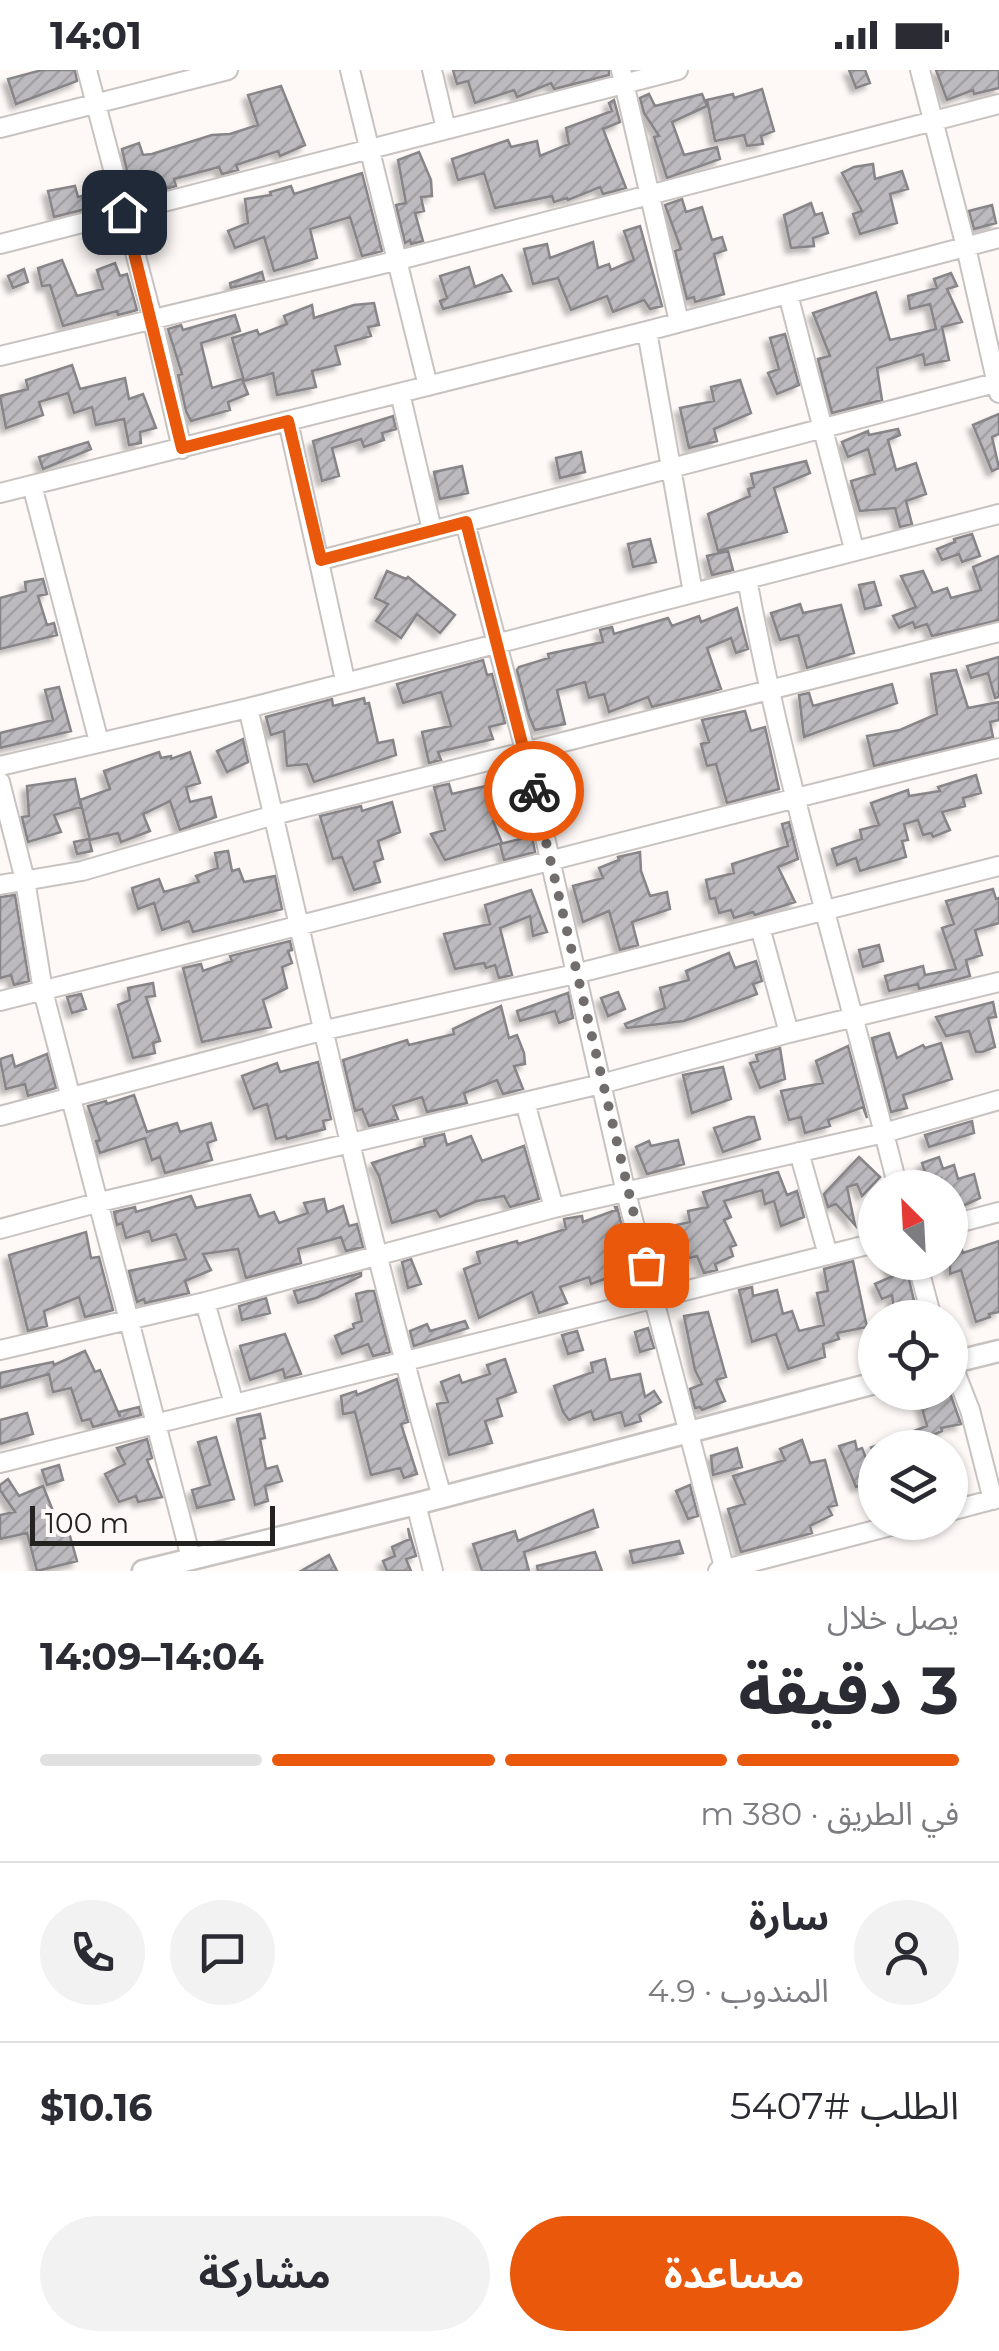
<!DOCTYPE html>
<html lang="ar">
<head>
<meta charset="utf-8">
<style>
	:root { --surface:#fff; --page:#f2f2f3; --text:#2b2b33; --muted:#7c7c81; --line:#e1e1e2; --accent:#ea580c }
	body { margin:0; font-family:Montserrat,"Noto Sans Arabic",sans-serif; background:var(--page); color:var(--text); direction:rtl; height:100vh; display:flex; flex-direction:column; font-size:38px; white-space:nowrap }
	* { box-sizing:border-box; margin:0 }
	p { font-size:32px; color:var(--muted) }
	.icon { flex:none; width:55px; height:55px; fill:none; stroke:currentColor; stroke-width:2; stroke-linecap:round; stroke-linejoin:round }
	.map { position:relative; height:1501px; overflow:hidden; direction:ltr }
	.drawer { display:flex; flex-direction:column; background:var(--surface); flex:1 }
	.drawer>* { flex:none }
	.needle { width:65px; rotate:336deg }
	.controls { position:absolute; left:858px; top:1100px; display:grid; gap:20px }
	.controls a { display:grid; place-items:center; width:110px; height:110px; border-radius:50%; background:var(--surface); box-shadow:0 2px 8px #0004; font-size:50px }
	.scale { position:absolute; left:30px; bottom:25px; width:245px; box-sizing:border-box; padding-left:10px; border:5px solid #242221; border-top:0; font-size:28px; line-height:35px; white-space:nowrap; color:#242221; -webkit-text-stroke:8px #fef9f7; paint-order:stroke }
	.pin { position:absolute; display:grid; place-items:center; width:85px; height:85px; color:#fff; margin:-42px; border-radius:20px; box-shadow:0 5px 15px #0006 }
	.courier { position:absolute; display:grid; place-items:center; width:100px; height:100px; margin:-50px; border:8px solid #ea580c; border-radius:50%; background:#fff; color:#222; box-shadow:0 2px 12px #0007 }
	.head em { font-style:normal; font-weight:700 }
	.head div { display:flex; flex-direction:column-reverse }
	.head { display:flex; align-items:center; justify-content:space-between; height:170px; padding:0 40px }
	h1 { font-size:65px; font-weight:700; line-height:75px }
	.bar { display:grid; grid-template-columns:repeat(4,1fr); gap:15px 10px; align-content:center; height:120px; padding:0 40px }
	.bar i { height:12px; border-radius:8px; background:var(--line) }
	.bar .selected { background:var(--accent) }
	.bar p { grid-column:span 4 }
	.line { display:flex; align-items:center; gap:25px; padding:0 40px; border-top:2px solid var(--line) }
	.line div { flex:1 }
	.round { display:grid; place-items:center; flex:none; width:105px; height:105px; border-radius:52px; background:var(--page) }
	.action { display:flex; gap:20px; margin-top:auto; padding:20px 40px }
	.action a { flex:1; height:115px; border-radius:60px; background:var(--accent); color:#fff; font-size:40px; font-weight:700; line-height:115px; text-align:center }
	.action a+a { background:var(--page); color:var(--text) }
	.status { display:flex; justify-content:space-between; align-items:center; height:70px; padding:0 50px; background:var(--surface); direction:ltr }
	.status svg { height:28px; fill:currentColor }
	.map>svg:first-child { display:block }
</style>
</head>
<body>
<div class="status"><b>14:01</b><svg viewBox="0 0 49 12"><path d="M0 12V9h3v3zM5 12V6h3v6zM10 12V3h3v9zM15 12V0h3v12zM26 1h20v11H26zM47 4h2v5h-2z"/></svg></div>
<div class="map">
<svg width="999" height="1501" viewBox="0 0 999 1501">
	<defs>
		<pattern id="building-hatch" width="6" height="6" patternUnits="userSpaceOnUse" patternTransform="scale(2.5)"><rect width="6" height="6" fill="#bcbabe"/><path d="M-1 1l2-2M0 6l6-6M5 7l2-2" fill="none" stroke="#a1a0a3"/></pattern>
		<filter id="shadow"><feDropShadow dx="-5" dy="5" stdDeviation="2.5" flood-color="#0004"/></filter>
	</defs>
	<rect width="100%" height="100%" fill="#fef9f7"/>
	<!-- building -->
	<path fill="url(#building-hatch)" stroke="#878588" stroke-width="2.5" filter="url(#shadow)" d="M42,0h33l2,11 -61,23 -8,-25z
		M453,0h156v5l-55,14 -3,-6 -34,14 -3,-7 -39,13 -7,-22 -11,3z
		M849,0h16l5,13 -14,5z
		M936,0h63v18l-25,6 -1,-4 -26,10z
		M281,16l24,59 -25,11 -2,-5 -42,14 2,5 -16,4 -3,-7 -45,12 2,7 -43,11 -11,-48 17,-6 4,12 9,-1 60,-19 18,-1 28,-9 -10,-30z
		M762,19l12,42 -13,5 2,8 -16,2 -3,-11 -29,6 -8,-41 26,-6 1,4z
		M649,24l6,12 47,-12 5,12 -35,16 12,33 33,-8 3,12 -53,19 -13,-41 5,-1 -15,-23 -4,-15z
		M614,30l6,22 -17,7 23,59 -23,6 -3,-7 -32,13 -1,-2 -13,4 -2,-6 -57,12 -11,-35 -26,7 -6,-21 56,-19 3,7 26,-6 3,15 29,-12 -3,-16 46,-17 -3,-8z
		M419,82l12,28 1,16 -11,1 3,14 -9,2 8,28 -12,3 -1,-4 -5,3 -9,-38 10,-2 -8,-43z
		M873,94l2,15 27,-8 6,18 -18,5 7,29 -37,11 -7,-20 9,-3 -20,-38 12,-6z
		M362,103l20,78 -20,5 -12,-39 -40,12 7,29 -22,7 -21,6 -10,-34 -29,11 -7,-17 20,-8 -3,-24 26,-4 -1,-3 21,-6 3,8z
		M75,116l3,11 28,-7 3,13 -55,14 -6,-26z
		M682,129l4,13 16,-5 10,33 10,-3 4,13 -12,4 10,40 -29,8 -1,-5 -7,2 -12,-48 6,-2 -16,-44z
		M811,133l4,12 7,-2 6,20 -15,5 1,8 -23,2 -7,-33z
		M992,135l4,18 -22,6 -5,-18z
		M640,156l22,80 -12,3 -6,-9 -31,12 -6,-16 -36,14 -13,-32 -25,6 -9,-35 23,-5 3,14 43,-16 5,26 11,-4 2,6 23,-10 -10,-29z
		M62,190l15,36 26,-7 -6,-19 18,-7 5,13 7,-2 10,36 -19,5 -1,-4 -54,15 -13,-41 -8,1 -4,-18z
		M469,197l6,20 27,-12 9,16 -68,18 -3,-8 7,-3 -7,-22z
		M24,199l4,13 -15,6 -5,-12z
		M262,202l2,8 -33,8 -1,-5z
		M951,203l6,13 -10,3 15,33 -20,5 7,33 -24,5 -2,-11 -46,14 5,32 -50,13 -14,-54 12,-3 -17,-43 63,-21 14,48 31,-7 15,-4 -6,-25 -20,5 -2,-13 29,-8 -3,-9z
		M374,233l5,22 -11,2 3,9 -36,10 5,18 -28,7 4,16 -39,8 -4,-22 -29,8 -12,-43 25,-8 2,5 28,-11 -3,-8 28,-11 2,13 40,-13z
		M235,245l5,16 -39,12 11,45 30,-9 6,15 -20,8 2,8 -39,11 -5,-10 -8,-36 4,-1 -14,-45 13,-4 2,5z
		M785,264l14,51 -22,9 -9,-21 11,-4 -9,-31z
		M72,295l8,24 45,-11 4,21 14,-5 13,34 -16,4 1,11 -12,2 -5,-26 -28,6 -4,-18 -18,6 -6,-20 -29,9 4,13 -37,13 -6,-32 28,-7 -2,-9z
		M740,310l11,33 -37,16 3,12 -28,7 -9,-40 34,-7 -3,-14z
		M999,344v20l-7,3 7,31 -7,3 -19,-46z
		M393,346l3,13 -14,4 2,7 -20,7 -3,-8 -29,9 7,28 -17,5 -9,-40z
		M898,359l2,6 -12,5 8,30 20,-7 10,31 -20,7 6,23 -12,3 -5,-19 -35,3 -9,-30 24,-7 -7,-25 -20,8 -6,-15 26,-11 1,4z
		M88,372l3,7 -48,20 -4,-12z
		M581,382l4,20 -25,6 -4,-20z
		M806,391l4,12 -36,15 13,44 -69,19 -10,-37 42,-18 -2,-7 6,-2 -3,-13z
		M462,396l6,27 -28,6 -6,-27z
		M972,464l8,22 -18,6 -3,-8 -17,6 -5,-11 18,-7 -1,-3z
		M650,469l6,23 -23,5 -5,-23z
		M728,481l5,19 -21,5 -5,-19z
		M999,486v64l-67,16 -5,-12 -12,4 -2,-6 -14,6 -6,-12 23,-9 -15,-31 22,-5 10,22 14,-5 4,10 30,-8 -8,-23z
		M387,501l19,8 2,-2 47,38 -15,18 -23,-19 -16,24 -25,-17 12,-17 -13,-6z
		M43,509l4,15 -9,2 9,29 7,-2 3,12 -57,14v-51l26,-7 -1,-9z
		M874,512l7,23 -16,4 -6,-24z
		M800,534l3,9 38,-8 13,48 -47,15 -9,-33 -18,5 -9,-27z
		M737,538l11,41 -12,4 -5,-15 -24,10 14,41 -69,18 -4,-10 -39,15 -5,-18 -15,4 -4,-16 -28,8 8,34 -30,6 -6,-14 -12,-46 2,-3 30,-9 -1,-4 55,-12 -3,-12 12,-3 2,7 54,-16 4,8 27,-10 2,6z
		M999,587v40l-4,1 -7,-25 -17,5 -4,-12z
		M483,590l4,15 5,-1 13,49 -16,4 4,12 -55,13 3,8 -12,3 -7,-31 29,-6 -10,-34 -38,11 -6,-19z
		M956,600l12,38 31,-6v18l-9,2 3,15 -119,29 -7,-30 33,-6 37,-16 -6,-40z
		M892,614l5,19 -93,34 -5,-42 10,-2 4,13z
		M59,617l12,44 -71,17v-15l53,-13 -8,-30z
		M364,628l1,6 4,-1 9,40 15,-3 3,15 -82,27 -7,-18 -20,2 -3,-35 -13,4 -5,-18 66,-18 1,7z
		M745,641l6,20 14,-4 14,62 -52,14 -11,-39 -9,2 -6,-22 8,-2 -7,-22z
		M243,669l5,23 -21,10 -10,-21z
		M159,682l2,6 10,-2v3l19,-7 10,31 -14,4 4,15 21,-5 5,20 -36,13 -10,-29 -27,13 7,17 -29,11 -3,-9 -28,7 -10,-40 30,-11 -6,-18z
		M516,697l10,45 -33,9 9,22 -57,17 -14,-26 14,-4 -11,-43 15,-3 3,10 42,-10 -3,-9z
		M976,705l5,18 -18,5 2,8 -23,6 8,18 -17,7 -2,-4 -8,2 -5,-15 -14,4 4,16 -6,1 4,16 -46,14 -4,-13 -19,7 -5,-16 30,-10 -2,-9 19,-5 -8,-22 37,-13 1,6 31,-5 -2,-4z
		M75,709l6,28 -27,8 7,17 -33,10 -6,-25 7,-1 -2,-30z
		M392,732l8,30 -22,9 5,18 -9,3 6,20 -26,8 -12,-33 -9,2 -13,-43 41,-10 1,5z
		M789,752l9,37 -20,8 17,35 -40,13 -2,-3 -19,6 -3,-8 -12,3 -4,-15 -5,1 -4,-19 28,-7 -2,-9 56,-18 -6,-22z
		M532,766l3,16 -31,8 -4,-16z
		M89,769l3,12 -15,3 -3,-12z
		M228,781l4,20 7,-2 5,13 31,-6 7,33 -89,23 -4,-11 -27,9 -8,-27 -16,6 -6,-21 27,-9 5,13 35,-10 -3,-6 22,-8 -3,-15z
		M640,782l1,19 9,25 17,-4 3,17 -38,13 6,23 -18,5 -11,-39 -26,11 -10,-36 30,-8 -4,-10 20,-8 -1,-3z
		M993,819l3,10 3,-1v25l-24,7 7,25 -16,5 4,16 -51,13 -1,-5 -29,7 -4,-15 38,-10 2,9 31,-6 -14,-41 12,-4 -8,-23z
		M531,820l16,42 -14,4 -3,-20 -30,12 12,47 -13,3 -4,-13 -9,3 -2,-5 -29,6 -11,-35 46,-10 -5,-19z
		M15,825l14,86 -15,4 -3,-10 -11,3v-81z
		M290,871l2,9 -4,1 4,12 -10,4 5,21 -24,12 8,27 -69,15 -19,-74 18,-4 2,7 29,-10 -2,-5z
		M879,875l4,16 -20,6 -4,-17z
		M729,883l6,15 21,-7 6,20 -9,3 4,10 -73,27 -57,7 -2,-4 40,-16 -5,-20 29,-8 -3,-9z
		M153,913l2,13 -9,1 14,44 -7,2 2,10 -22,5 -15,-53 12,-5 -2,-12z
		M618,922l7,17 -17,7 -7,-18z
		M568,923l5,25 -14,5 -4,-12 -35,10 -3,-10z
		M81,924l5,15 -14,4 -5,-16z
		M993,932l3,15 -8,1 7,29 -13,5h-6l-7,-21 -23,5 -10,-19z
		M501,936l8,32 8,-3 7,18 1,11 -11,2 9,23 -20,5 -6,-14 -33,13 3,10 -40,9 -5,-15 -29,9 5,13 -29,7 -7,-17 -7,2 -12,-51 64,-20 2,5 45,-11 -1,-5z
		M889,963l8,25 26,-13 2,3 16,-5 11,36 -49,16 4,13 -16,4 -19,-74z
		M848,976l19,72 -4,-11 -35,13 2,6 -25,7 -4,-16 -12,3 -8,-29 42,-8 -7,-22z
		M780,978l5,31 -25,9 -10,-25 8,-2 -2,-6z
		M47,984l9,34 -28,8 -3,-12 -19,5 -6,-30 12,-4 3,12z
		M318,992l13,57 -8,2 2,8 -38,10 -1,-3 -10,3 -9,-35 -13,5 -12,-33 35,-13 3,9z
		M723,997l8,32 -39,14 -9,-38z
		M134,1025l13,37 30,-9 3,9 31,-9 5,17 -9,3 5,17 -47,13 -5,-16 -8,3 -7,-22 -45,15 -4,-12 4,-1 -12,-34 18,-5 1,3z
		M748,1047h6l6,22 -37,13 -9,-24z
		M972,1051l2,12 -45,14 -4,-12z
		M444,1064l3,11 24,-9 11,25 42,-15 15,53 -29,8 -6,-11 -27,5 -37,16 -4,-7 -44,13 -13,-47 -7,-13 53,-17 -1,-7z
		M678,1070l6,24 -37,10 -11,-27 13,-6 2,5z
		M859,1087l21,20 -18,19 -5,-12 -10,3 8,38 -19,-21 -8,3 -4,-13z
		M939,1087l4,12 11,-4 4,14 16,-5 6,24 -30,14v-24h-4l-5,-10 -13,4 -6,-19z
		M778,1102l9,23 10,-4 7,26 -23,9 -7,-25 -9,3 -3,-14 -38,11 7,16 -7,3 12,25 -6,2 3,9 -18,8 2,6 -13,3 -7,-17 -28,7 -4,-18 -11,5 -5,-19 41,-9 -2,-11 20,-4 -5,-15z
		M250,1125l9,22 15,-5 5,11 29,-10 -4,-10 20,-4 3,13 16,-6 6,20 8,-2 6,23 -17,4 -5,-14 -43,12 3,14 -55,15 -8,-29 -35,5 8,16 -26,11 4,12 -44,10 -1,-4 -7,3 -8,-31 57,-12 -10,-25 -24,7 -3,-10 -23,7 -4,-15 -5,2 -3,-13 21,-5 1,5 55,-16 5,12z
		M615,1137h2l13,51 -19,7 4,10 -24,9 -2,-7 -29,10 7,16 -28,10 -7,-21 -53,26 -15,-49 16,-6 -3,-11 40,-11 1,3 48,-15 -2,-10 18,-3 1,6 33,-12z
		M86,1162l5,26 8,-1 14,53 -28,7 -6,-20 -35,14 3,15 -19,5 -19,-76z
		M999,1171v71l-10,2 1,3 -14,5 -15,-52 -11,4v-24l11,-3 2,6z
		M411,1189l10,25 -13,4 -6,-26z
		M853,1191l14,66 -30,6 2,6 -16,5 2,13 -37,12 -12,-35 -24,8 -13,-52 13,-3 1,9 24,-6 6,24 9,-3 7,20 25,-6 -7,-32 11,-2 -4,-22z
		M887,1192h18l13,56h-23l-3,-23 -10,4 -7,-15 18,-8z
		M361,1203v3l-45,22 -18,5 -4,-12z
		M368,1221h6l16,61 -17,4 -5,-12 -26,10 -7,-18 19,-8 -1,-4 9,-3 -6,-27z
		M266,1228l4,15 -28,7 -3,-14z
		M708,1242l18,65 -10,3 9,21 -23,9 -2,-3 -5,1 -5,-19 12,-5 -7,-14 -11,-54z
		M465,1251l3,7 -54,18 -4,-15 17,-7 3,7z
		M648,1258l6,20 -14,4 -5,-20z
		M577,1261l6,19 -15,4 -6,-19z
		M285,1264l16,40 -16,4 -2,-9 -33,11 -10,-34z
		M85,1281l10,21 5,-2 20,47 -1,-5 20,-5 2,8 -48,12 -3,-8 -8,2 -11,-33 -18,4 -4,-18 -49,14v-15l53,-11 1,3z
		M505,1289l11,33 -19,7 5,17 -17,5 7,22 -43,12 -12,-51 11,-2 -7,-20 18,-7 3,8 28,-9 -3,-9z
		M605,1289l5,21 30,-6 5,23 9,-6 7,11 -22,13 2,6 -16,5 -4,-14 -27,8 -3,-9 -22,9 -6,-8 -9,-26 39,-14 -2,-9z
		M397,1309l11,43 -7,2 16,50 -13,4 -4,-10 -29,7 -16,-63 -12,2 -2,-18 15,-5 1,4z
		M950,1323l11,31 -20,4 1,3 -39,17h-33l57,-22 -6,-21z
		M27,1343l6,21 -33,10v-24z
		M260,1344l5,24 -5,1 6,30 11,-3 5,15 -17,5 3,15 -13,4 -18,-86z
		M216,1367l18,62 -37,9 -5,-18 18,-5 -12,-43z
		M147,1369l5,19 -5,2 15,37 -24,5 -2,-6 -17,6 -14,-28 20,-10 -8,-16z
		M802,1370l8,23 15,-3 12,45 -9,2 4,8 -22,11 2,7 -71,19 -13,-43 17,-5 -12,-28 52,-16 -5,-11z
		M855,1371l2,9 5,-2 13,32 -19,7 -17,-41z
		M737,1378l5,19 -29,8 -2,-19z
		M59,1395l4,15 -16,5 -5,-15z
		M8,1409l11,17 24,-10 18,45 7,-2 9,32 -40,10 -10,-38 -27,6v-24l15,-3 -15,-22v-5z
		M690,1415l8,31 -10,3 -12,-28z
		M593,1440l5,17 -74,25 5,19h-47l-9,-27 42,-13 3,10z
		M408,1458l8,28 -10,3 5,12h-24l-4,-10 12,-5 -3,-9 18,-8z
		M679,1471l4,12 -50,10 -3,-12z
		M595,1482l7,19h-64l-1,-5z
		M329,1485l8,16h-36z"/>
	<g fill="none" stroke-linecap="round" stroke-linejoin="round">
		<defs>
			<path id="minor" d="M87,0l65,247 30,132
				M350,0l78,316
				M432,0l14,59
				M621,0l58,252
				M920,0l46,177 33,146
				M0,58l228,-58
				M0,174l678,-174
				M788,224l66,255
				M647,261l46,262
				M0,286l399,-96 600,-156
				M400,323l32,137
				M288,351l57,259
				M32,415l67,257
				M0,423l647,-162 352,-93
				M465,452l61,232 100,439 99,378
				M321,490l678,-178
				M747,509c38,206 100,405 151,609
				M248,638c63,263 119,528 194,789
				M0,696l248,-58 751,-194
				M0,712l25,98 18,111 148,567
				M0,815l82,-14 192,-56 725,-183
				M760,857l29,106
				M0,931c334,-82 665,-173 999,-253
				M525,1032l29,106
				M0,1046l321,-85 254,-57 424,-108
				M799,1082l29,103
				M950,1155l49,-13
				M0,1159l100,-27 501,-118 188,-51 210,-51
				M917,1192l15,56
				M205,1232l29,102
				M0,1280l205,-48 349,-94 330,-75 115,-33
				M950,1289l20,51 23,90
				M0,1393l875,-220
				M416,1434l17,67
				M950,1441l49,-13
				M718,1501l188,-49"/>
			<path id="tertiary" d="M950,1293l49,-12
				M143,1501l273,-67 459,-121"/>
		</defs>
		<!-- minor casing -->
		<use href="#minor" stroke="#c8c3c1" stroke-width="22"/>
		<!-- tertiary casing -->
		<use href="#tertiary" stroke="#c8c3c1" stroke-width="25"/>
		<!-- minor -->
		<use href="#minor" stroke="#fff" stroke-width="18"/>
		<!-- tertiary -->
		<use href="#tertiary" stroke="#fff" stroke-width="20"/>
	</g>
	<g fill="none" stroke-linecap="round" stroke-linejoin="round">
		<!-- done -->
		<path stroke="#706d6c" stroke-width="10" stroke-dasharray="0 18" d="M534,721l112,474"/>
		<!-- route -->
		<path stroke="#ea580c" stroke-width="12" d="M124,142l58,236 106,-27 33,139 145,-38 68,269"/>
	</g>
</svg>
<div class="controls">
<a><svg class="needle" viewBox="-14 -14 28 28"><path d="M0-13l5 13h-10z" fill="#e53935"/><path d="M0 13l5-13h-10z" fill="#7c7c81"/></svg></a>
<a><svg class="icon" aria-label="locate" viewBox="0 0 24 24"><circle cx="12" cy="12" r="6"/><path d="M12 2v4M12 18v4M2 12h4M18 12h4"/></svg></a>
<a><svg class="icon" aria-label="layers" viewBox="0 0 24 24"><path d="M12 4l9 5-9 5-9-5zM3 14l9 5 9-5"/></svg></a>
</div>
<div class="scale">100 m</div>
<div class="pin" style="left:646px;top:1195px;background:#ea580c"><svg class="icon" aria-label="bag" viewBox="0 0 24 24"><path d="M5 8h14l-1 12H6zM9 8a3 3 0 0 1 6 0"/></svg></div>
<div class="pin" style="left:124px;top:142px;background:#1f2937"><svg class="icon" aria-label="home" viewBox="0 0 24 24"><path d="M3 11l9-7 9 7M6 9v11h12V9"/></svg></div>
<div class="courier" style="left:534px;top:721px"><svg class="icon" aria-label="bike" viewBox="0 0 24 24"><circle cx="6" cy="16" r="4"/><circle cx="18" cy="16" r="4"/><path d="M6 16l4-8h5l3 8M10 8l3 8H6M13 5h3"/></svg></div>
</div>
<section class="drawer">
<div class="head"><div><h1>3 دقيقة</h1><p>يصل خلال</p></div><em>14:04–14:09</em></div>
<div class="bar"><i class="selected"></i><i class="selected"></i><i class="selected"></i><i></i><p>في الطريق · 380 m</p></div>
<div class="line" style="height:180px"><a class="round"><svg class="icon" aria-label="person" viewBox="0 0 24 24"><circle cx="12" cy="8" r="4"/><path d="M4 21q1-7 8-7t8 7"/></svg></a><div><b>سارة</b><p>المندوب · 4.9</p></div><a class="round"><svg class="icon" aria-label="chat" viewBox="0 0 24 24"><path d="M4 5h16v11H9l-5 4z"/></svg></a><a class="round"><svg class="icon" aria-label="phone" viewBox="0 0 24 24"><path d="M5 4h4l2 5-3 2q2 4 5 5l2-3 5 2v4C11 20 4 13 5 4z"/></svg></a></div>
<div class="line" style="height:130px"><div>الطلب #5407</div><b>$10.16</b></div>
<div class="action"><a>مساعدة</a><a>مشاركة</a></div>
</section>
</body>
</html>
